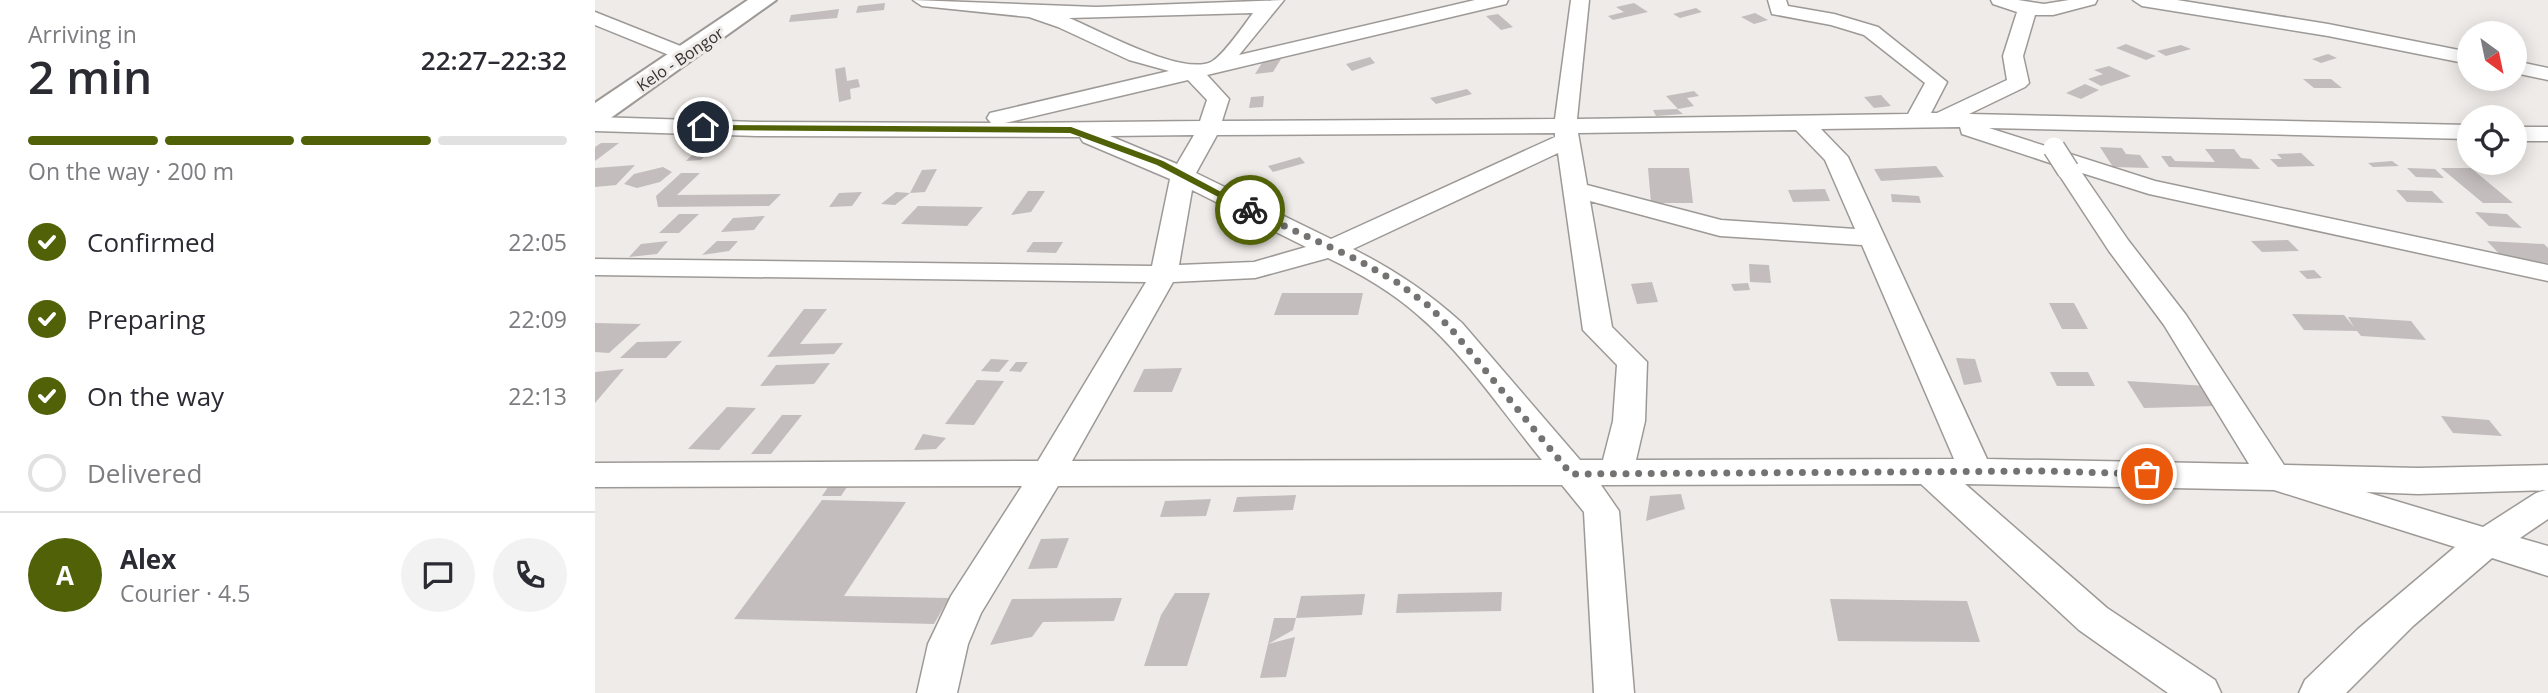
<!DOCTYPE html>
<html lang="en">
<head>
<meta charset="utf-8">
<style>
	:root { --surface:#fff; --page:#f2f2f3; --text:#2b2b33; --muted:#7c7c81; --line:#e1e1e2; --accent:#506107 }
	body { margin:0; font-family:"Open Sans",sans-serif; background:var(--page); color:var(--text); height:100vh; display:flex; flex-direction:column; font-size:26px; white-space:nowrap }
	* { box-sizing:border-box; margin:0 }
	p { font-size:23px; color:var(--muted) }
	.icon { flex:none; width:38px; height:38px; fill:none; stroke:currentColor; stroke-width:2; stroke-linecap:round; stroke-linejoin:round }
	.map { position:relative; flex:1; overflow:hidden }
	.drawer { display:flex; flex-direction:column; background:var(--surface); width:595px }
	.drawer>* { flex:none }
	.needle { width:46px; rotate:147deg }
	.controls { position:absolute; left:1862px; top:21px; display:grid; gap:14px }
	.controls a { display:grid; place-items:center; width:70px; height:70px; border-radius:50%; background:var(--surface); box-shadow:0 4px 18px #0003; font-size:35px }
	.pin { position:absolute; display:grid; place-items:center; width:60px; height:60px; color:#fff; margin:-30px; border:4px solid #fff; border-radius:50%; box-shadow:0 2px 7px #0007 }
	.courier { position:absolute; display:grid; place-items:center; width:70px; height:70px; margin:-35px; border:5px solid #506107; border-radius:50%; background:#fff; color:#222; box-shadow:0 2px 9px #0007 }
	.summary em { font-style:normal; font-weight:600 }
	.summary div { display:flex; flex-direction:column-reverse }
	.summary { display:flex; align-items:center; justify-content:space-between; height:119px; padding:0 28px }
	h1 { font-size:46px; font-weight:600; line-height:52px }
	.bar { display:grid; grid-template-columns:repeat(4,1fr); gap:10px 7px; align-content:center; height:84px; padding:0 28px }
	.bar i { height:9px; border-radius:5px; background:var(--line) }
	.bar .current { background:var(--accent) }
	.bar p { grid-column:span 4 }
	.line { display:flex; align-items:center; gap:18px; padding:0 28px; border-top:2px solid var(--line) }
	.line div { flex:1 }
	.round { display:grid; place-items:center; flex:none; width:74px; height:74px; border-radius:37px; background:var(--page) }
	ol { padding:0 28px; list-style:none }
	li { display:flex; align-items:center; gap:21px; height:77px }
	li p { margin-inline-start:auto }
	li .icon { padding:7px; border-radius:50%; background:var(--accent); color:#fff; stroke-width:4 }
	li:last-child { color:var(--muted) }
	li i { width:38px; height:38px; border:4px solid var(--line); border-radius:50% }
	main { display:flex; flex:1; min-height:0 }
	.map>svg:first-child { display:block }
</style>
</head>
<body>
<main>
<section class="drawer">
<div class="summary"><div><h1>2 min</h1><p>Arriving in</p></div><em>22:27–22:32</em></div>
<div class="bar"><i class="current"></i><i class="current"></i><i class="current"></i><i></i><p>On the way · 200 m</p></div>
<ol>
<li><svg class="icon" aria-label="check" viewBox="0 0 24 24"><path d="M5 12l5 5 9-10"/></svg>Confirmed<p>22:05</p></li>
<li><svg class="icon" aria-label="check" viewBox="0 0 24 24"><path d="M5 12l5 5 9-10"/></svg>Preparing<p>22:09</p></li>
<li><svg class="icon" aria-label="check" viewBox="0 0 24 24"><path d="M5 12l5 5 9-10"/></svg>On the way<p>22:13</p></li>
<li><i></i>Delivered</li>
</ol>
<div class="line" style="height:126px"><b class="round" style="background:var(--accent);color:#fff">A</b><div><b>Alex</b><p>Courier · 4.5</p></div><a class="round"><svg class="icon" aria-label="chat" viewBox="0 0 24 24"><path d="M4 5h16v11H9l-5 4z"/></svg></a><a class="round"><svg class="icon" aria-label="phone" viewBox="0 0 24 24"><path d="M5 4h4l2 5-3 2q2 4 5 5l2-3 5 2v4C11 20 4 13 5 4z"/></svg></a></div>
</section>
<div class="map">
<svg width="1953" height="693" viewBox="0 0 1953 693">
	<rect width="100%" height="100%" fill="#efebe8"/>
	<!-- building -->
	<path fill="#c3bebd" d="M290,3l-1,7 -28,3 2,-7z
		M1039,3l14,9 -35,8 -5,-4 16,-4 -8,-5z
		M1101,8l6,4 -22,6 -7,-4z
		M244,9l-2,9 -48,4 2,-7z
		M1160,13l13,7 -14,4 -13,-7z
		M903,14l15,13 -12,3 -15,-14z
		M1531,44l30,12 -10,4 -30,-12z
		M1586,45l10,4 -25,7 -9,-5z
		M1733,54l9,4 -16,5 -9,-4z
		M775,57l5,6 -23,8 -6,-7z
		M670,58l16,1 -8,13 -18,2z
		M1514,66l22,10 -30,10 -13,-7 15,-5 -9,-4z
		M250,67l2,14 11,-2 2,8 -10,2 1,10 -12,3 -4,-33z
		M1708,79h28l11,9h-28z
		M1490,84l14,6 -18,9 -15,-6z
		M872,89l5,5 -36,10 -6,-6z
		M1099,91l5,5 -12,2 7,8 -16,3 -12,-13z
		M1286,95l10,11 -17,2 -10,-11z
		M669,96l-1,11 -14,1 2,-11z
		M1082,109l6,5 -27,2 -3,-6z
		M6,143h18l-24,18v-14z
		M123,143l-17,17 -15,1 17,-17z
		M1505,147l22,1 4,6 14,1 9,13 -36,-1z
		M1610,149h29l7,9 10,1 9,10 -91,-2 -8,-11h10l4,5 40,1z
		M1706,153l14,13 -37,1 -8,-8h12l-5,-5z
		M705,157l5,6 -32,9 -5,-6z
		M1797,161l7,5 -26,1 -5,-4z
		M40,165l-19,20 -21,2v-19z
		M1341,166l8,11 -63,4 -7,-12z
		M68,167l9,5 -12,10 -23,6 -13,-4 10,-10z
		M1053,168h41l4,35h-42z
		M1812,168l28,1 9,9 -28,-1z
		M1846,168h30l42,35h-30z
		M342,169l-12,23 -15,1 12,-23z
		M86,173h19l-23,22 104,-1 -12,12 -111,1 -2,-11z
		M1230,189l5,12 -37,1 -5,-12z
		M1801,190l36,1 12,12 -37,-1z
		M433,191h17l-14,21 -20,3z
		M267,192l-10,14 -23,1 10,-14z
		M301,192l14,1 -15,12 -14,-1z
		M663,194l13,10 -11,5 -13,-10z
		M1296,194l28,2 2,7 -29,-1z
		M323,206l65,1 -16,19 -66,-2z
		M1880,212l32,2 15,14 -33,-2z
		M84,214h20l-20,19h-20z
		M170,216l-11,14 -33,2 12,-14z
		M1693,240l11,11 -37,1 -11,-11z
		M73,241l-11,13 -28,3 12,-13z
		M122,241h21l-9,10 -27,4z
		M1892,241l57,3 4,4v15l-42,-2z
		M438,242h30l-7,11 -30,-1z
		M1154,264l20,1 2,18 -21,-1z
		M1719,270l8,8 -15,1 -8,-8z
		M1057,282l6,20 -21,2 -6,-20z
		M1153,283l2,7 -16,1 -3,-7z
		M687,293h81l-5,22h-84z
		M1454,303h25l14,26h-26z
		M209,309h23l-27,35 43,-1 -9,11 -67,3z
		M1697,314l52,1 10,12 -6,-10 63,4 15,19 -65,-4 -4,-5 -53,-1z
		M0,323l46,1 -32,29 -14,-1z
		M87,341l-16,17h-46l17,-16z
		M1361,358l19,1 7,23 -18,3z
		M396,359l18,1 -10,12 -18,-1z
		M421,362h12l-7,10 -12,-1z
		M235,363l-16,21 -54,2 16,-21z
		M587,368l-10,24h-39l11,-23z
		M29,369l-29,34v-31z
		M1455,372h38l7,14h-38z
		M382,380l27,1 -30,44 -29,-1z
		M1532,381l80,5 9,20 -72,2z
		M132,407l29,1 -37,42 -31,-1z
		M187,415h20l-31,39h-20z
		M1846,416l48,4 13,16 -49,-3z
		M328,434l23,4 -10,11 -22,1z
		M233,487h19l-6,9h-19z
		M1086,494l4,15 -39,12 4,-25z
		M701,495l-3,15 -60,2 4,-15z
		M616,499l-5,17 -46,1 5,-16z
		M227,500l84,2 -62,94 105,2 -15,26 -200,-5z
		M474,538l-12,30 -29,1 13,-30z
		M907,592l-1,19 -105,2 2,-19z
		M580,593h35l-23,73h-43l17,-51z
		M770,594l-3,21 -66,3 5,-22z
		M527,598l-8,23 -71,1 -11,15 -42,8 22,-46z
		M1235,599l137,2 13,41 -142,-1z
		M679,618h22l-3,12 -25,14 27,-7 -9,40 -26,1 8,-34z"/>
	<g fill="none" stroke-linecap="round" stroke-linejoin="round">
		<defs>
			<path id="minor" d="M318,0l183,7 188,-7 -45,55 236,-55h33l-2,4 -299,71 22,24 -7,22 333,-2 16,-119h18l-12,119 331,-5 17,-31 -61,-48 -33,-10 -59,-11 -4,-14h18l2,6 46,8 44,13 69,55 -16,31h6l70,-33 -4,-24 14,-44 -24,-8 -2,-4h27l26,4 25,-4h28l-2,4 -42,11h-18l-12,41 6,27 -4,4 -56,27 500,11v14l-480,-11 166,53 393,84v16l-399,-87 -67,-21 46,67 58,75 98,150 134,3 130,-3v54l-28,19 28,8v30l-56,-18 -79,68 -67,67h-47l6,-13 53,-51 97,-82 -181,-57 -309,-6 142,124 108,72 6,13h-53l-89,-63 -158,-146 -320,1 18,26 15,182h-40l-10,-181 -22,-27 -504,1 -77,127 -13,31 -11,49h-40l11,-49 23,-48 71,-110 -427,1v-24l443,-2 108,-179 -551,-7v-16l557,7 18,-87 -87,-37 -3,-5 -323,-1 -162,-5v-14l162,5 234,1 -4,-5 3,-5 179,-42 -40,-11 -71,-33 -29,-10 -107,-11zM658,13c-9,12 -30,43 -42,49 -30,14 -112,-32 -142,-44zM593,80l19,20 -7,21 -195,2zM1365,127l2,7 97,32 -3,4 53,81 55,74 85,139 -262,-5 -139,-302 -27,-28zM1201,130l29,30 30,69 -134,-9 -134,-35 -9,-52zM960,133v4l-224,102 -135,-66 21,-38zM599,135l-17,29 -67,-28zM963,153l25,177 34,35 -4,56 -10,39h-23l-118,-137c-33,-30 -69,-54 -109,-74zM597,190l114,57 -52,15 -75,3zM995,201l130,35 142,9 92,214 -318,1 9,-39 2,-59 -35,-35zM733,258c33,16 64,34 91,58 45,38 85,98 123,144l-470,1 101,-179 82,-4zM1951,490l-10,3 -53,34 -117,-35 52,2z
				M1538,0h44l151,24 141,28v12l-141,-28 -186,-30z
				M0,12l98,39 3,4 -3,4h-14l-84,-34z
				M1920,61l33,7v12l-33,-7z
				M1920,127h33v14h-33z"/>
			<path id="trunk" d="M153,0h28l-171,122 -10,3v-22z"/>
		</defs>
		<!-- minor casing -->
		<use href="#minor" stroke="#9d9996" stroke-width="3"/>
		<!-- trunk casing -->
		<use href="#trunk" stroke="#9d9996" stroke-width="4"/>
		<!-- minor -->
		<use href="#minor" fill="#fff" fill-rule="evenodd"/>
		<!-- trunk -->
		<use href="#trunk" fill="#fff" fill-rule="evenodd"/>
		<defs>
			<path id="minor-bridge" d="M1459,148l14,22"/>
		</defs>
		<!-- minor-bridge casing -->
		<use href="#minor-bridge" stroke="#9d9996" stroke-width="24" stroke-linecap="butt"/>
		<!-- minor-bridge -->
		<use href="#minor-bridge" stroke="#fff" stroke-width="21"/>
	</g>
	<!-- route -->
	<path fill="#506107" d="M105,125l371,2 92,34 92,49 -8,2 -90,-47 -87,-32 -367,-3z"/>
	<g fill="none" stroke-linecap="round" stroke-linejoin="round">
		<!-- done -->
		<path stroke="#757371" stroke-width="7" stroke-dasharray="0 12.6" d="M655,210l108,50 40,23 31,23 23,24 119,144 474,-3 102,3"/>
	</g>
	<g text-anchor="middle" stroke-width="6" stroke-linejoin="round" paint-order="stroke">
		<!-- far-street labels -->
		<g font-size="16" fill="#343331" stroke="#efebe8">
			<text transform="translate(85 59) rotate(-34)" y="6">Kelo - Bongor</text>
		</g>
	</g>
</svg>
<div class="controls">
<a><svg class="needle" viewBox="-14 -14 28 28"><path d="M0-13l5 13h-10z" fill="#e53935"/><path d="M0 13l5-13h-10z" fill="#7c7c81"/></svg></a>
<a><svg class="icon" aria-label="locate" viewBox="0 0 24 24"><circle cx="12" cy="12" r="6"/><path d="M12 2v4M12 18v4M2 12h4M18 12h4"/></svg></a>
</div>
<div class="pin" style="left:1552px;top:474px;background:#ea580c"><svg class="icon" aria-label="bag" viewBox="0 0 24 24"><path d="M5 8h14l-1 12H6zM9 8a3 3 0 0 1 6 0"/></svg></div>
<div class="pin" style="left:108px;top:127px;background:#1f2937"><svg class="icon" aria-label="home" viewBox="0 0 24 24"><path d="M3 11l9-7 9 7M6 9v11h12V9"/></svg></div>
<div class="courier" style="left:655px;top:210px"><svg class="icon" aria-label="bike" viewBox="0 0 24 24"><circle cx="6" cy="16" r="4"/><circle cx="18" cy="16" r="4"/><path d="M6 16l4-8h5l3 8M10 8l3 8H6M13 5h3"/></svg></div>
</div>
</main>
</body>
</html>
